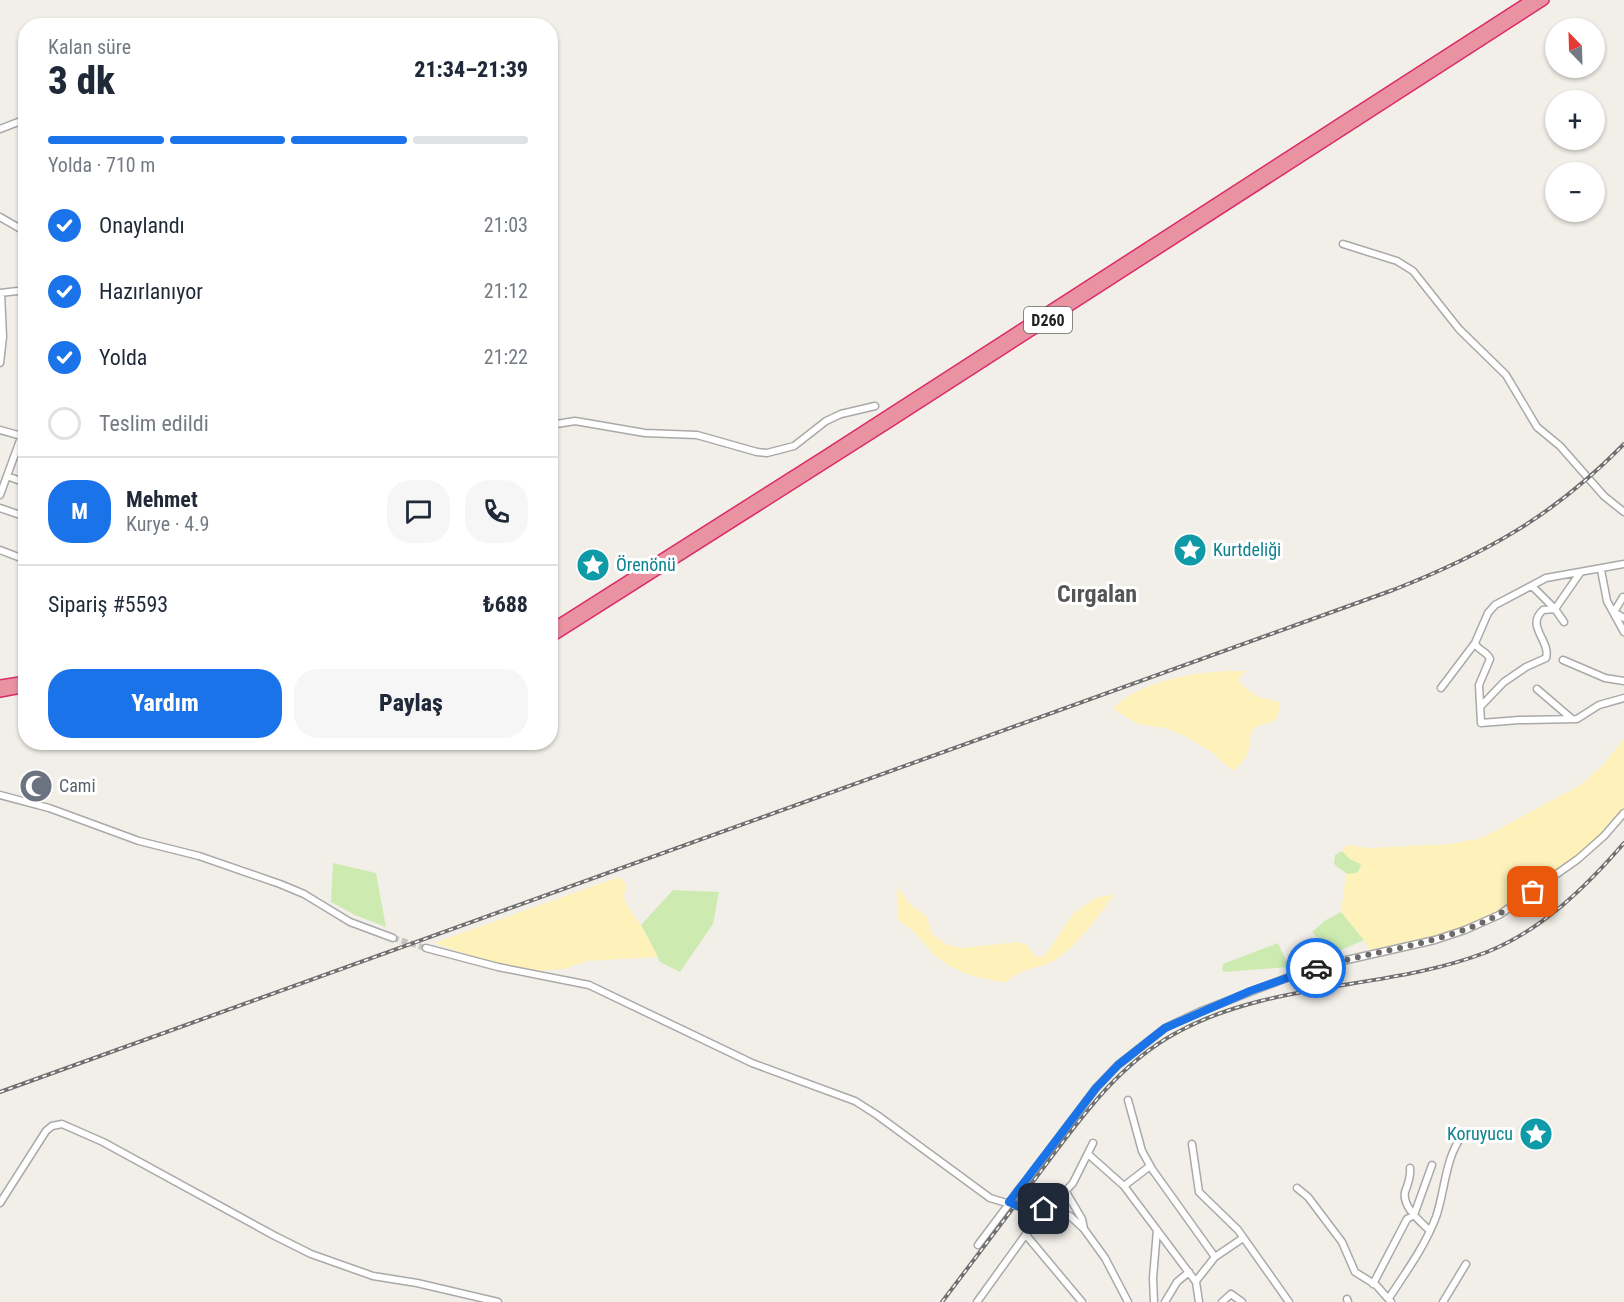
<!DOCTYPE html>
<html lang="tr">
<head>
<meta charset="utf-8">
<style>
	:root { --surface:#fff; --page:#f6f6f7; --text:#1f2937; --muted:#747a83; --line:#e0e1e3; --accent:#1a73e8 }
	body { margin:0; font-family:"Roboto Condensed",sans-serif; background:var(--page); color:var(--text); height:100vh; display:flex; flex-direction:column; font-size:22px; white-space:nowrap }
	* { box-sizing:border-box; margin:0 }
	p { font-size:20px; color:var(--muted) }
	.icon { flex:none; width:33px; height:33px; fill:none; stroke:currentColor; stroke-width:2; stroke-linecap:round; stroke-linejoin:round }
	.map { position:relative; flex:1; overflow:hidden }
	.panel { position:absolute; left:18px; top:18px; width:540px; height:732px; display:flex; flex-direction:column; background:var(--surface); border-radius:24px; box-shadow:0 2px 4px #0004 }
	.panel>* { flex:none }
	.needle { width:39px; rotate:337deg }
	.tools { position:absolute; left:1545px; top:18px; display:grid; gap:12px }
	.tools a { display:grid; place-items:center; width:60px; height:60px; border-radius:50%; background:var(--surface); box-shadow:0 2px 4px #0004; font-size:30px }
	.pin { position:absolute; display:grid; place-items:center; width:51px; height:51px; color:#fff; margin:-26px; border-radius:12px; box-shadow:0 3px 9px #0006 }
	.courier { position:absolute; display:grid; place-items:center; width:60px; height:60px; margin:-30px; border:4px solid #1a73e8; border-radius:50%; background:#fff; color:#222; box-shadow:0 2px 8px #0007 }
	.head em { font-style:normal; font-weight:800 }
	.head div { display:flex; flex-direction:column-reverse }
	.head { display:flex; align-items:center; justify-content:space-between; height:102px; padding:0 30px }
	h1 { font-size:39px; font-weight:800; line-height:45px }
	.bar { display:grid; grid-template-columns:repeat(4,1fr); gap:9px 6px; align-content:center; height:72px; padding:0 30px }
	.bar i { height:8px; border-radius:4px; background:var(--line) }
	.bar .on { background:var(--accent) }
	.bar p { grid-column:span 4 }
	.line { display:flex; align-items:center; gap:15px; padding:0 30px; border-top:2px solid var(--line) }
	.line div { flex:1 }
	.round { display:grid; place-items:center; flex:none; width:63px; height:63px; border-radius:24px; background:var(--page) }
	ol { padding:0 30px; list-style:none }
	li { display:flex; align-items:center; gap:18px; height:66px }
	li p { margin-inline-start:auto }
	li .icon { padding:6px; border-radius:50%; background:var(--accent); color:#fff; stroke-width:4 }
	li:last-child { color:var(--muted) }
	li i { width:33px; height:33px; border:3px solid var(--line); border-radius:50% }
	.primary-button { display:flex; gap:12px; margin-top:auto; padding:12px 30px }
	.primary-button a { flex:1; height:69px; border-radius:24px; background:var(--accent); color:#fff; font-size:24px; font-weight:800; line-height:69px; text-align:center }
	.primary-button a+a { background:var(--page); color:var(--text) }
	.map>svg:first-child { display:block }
</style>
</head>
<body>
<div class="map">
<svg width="1624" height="1302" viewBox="0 0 1624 1302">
	<rect width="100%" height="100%" fill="#f2efe9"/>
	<!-- grass -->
	<path fill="#cdebb0" d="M1342,851l8,8 11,5c-4,20 -17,8 -27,0l1,-9z
		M333,863l43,10 10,54 -31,-12 -24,-13z
		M673,890l46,2 -6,32 -33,48 -20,-10 -19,-37z
		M1341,912l23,28 -32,14 -20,-22 14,-12z
		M1278,943l11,24 -65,5 -2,-2 1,-6z"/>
	<!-- sand -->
	<path fill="#fff1ba" d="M1227,671h19l-7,6 2,8 17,12 21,5c2,28 -18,17 -26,28 -4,4 -2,9 -3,13 -1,12 -8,21 -17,28l-23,-20 -23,-14 -22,-9 -27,-4 -25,-15c24,-27 78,-36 114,-38z
		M1624,739v70c-38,48 -108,99 -165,122 -26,10 -61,16 -89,20l-6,-11 -23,-28 5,-38 10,-1 4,-3 1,-6 -11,-5 -8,-8 5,-6 23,3 80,-4 32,-6 99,-53 22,-20z
		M619,877l8,8 -3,9 1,9 16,22 17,32 -72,4 -21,8 -28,2 -54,-11 -49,-17z
		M898,887l11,16 18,14 4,16 16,12 16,3 54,-6 10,3 8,11 5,1 5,-2 29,-42 22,-15 18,-4c-15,22 -37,53 -61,67 -16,9 -33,6 -46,21 -29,-3 -57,-10 -78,-33 -10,-11 -17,-22 -31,-29z"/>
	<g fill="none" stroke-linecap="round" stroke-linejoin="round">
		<!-- minor-tunnel -->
		<path stroke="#c8c6c1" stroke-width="6" stroke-dasharray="6 3" stroke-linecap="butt" d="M393,938l33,10"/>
		<defs>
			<path id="minor" d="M0,129l26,-10
				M0,217l26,15
				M1343,244l54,17 16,10 46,58 47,46 31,52 23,19 44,50 20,16
				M0,293l26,-3
				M0,363l3,-26 -2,-44
				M550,425l25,-4 70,12 52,2 60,17 10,1 27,-7 32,-25 15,-7 34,-8
				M0,430l25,7
				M7,476l19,7
				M0,495l26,-71
				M0,508l26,9
				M0,550l26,10
				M1601,570l6,31 17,31
				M1532,586l23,23 9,13
				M1623,597l-9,15 10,6
				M1555,609l25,-36
				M1475,643c3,8 12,8 15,16l-11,26 2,38 38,-3 58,-1 22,-14 25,-7
				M1563,660l42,18 19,3
				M1441,688l34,-45 13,-30 7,-8 51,-27 78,-14
				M1537,689l35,30
				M1481,706l23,-24 22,-15 20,-9c5,-17 -21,-32 -3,-48l12,-1
				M0,795l49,13 90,33 60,15 81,28 24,10 46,28 43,16
				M426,948l72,19 91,18 163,78 103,38 22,14 113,83 37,11 30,1 13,6 14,13 21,29 23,44
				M1128,1100l14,51 10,18 63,88
				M1192,1144l7,48 39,38 51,72
				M1088,1154l36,32 72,96 3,20
				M1410,1168c1,10 -2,15 -5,24 -3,15 16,30 25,39
				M1124,1186l26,-20
				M1297,1188l11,9 34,45 13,30 21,13 15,17
				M1066,1192l16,27 2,10
				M0,1203l46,-72 6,-5 10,-2 41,18 170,93 38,19 62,22 44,7 81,19
				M1049,1209l24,-26 20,-40
				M1026,1235l56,67
				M978,1245l118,-157 22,-23 47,-37 34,-16 100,-39 30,-9 106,-24 30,-10 34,-15 79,-56 26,-23 20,-23
				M1196,1281l19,-24 28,-19
				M1373,1284l34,-65 7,-4 18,-50
				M1389,1298c17,-26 36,-52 47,-81 9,-26 9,-59 26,-81
				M1347,1299l1,3
				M977,1302l67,-93
				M1154,1302l-1,-24 4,-48
				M1165,1302l12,-20 12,-10
				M1222,1302l9,-8 11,8
				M1443,1302l23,-38"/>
			<path id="highway" d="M550,630l276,-175 705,-455
				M550,638l340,-216 654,-422
				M0,685l26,-4
				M0,692l26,-5"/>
		</defs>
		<!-- minor casing -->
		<use href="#minor" stroke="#a9a9a9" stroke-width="9"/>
		<!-- highway casing -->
		<use href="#highway" stroke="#dc2a67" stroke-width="12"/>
		<!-- minor -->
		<use href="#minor" stroke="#fff" stroke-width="6"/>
		<!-- highway -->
		<use href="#highway" stroke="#e892a2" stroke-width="9"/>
		<defs>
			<path id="rail" d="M0,1092l1393,-502c92,-36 162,-75 231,-146
				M942,1302c31,-41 62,-82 93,-123 41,-54 80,-113 141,-146 96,-53 210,-42 311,-81 55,-22 99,-65 137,-109"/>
		</defs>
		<!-- rail casing -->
		<use href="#rail" stroke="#707070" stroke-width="4"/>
		<!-- rail -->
		<use href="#rail" stroke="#fff" stroke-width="1.5" stroke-dasharray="4.5" stroke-linecap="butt"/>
	</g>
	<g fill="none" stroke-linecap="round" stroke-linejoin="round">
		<!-- done -->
		<path stroke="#6b6a68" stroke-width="6" stroke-dasharray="0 10.8" d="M1316,968c56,-17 116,-22 170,-47 17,-8 32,-19 47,-29"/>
		<!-- route -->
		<path stroke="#1a73e8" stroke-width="8" d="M1044,1209l-22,-1 -13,-6 87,-114 22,-23 47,-37 85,-37 66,-23"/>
	</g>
	<!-- icons -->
	<defs>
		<symbol id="sight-disc" viewBox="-11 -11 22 22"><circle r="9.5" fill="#0f9aa8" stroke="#fff"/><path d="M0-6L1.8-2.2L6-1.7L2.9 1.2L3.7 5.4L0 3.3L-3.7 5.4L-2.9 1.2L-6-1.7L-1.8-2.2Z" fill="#fff"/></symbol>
		<symbol id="mosque-disc" viewBox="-11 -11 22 22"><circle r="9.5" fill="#6b7280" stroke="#fff"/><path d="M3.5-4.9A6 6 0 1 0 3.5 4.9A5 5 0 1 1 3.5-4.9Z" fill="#fff"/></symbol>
	</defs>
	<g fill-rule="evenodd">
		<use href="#sight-disc" x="1171" y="531" width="38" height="38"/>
		<use href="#sight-disc" x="574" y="546" width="38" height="38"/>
		<use href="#mosque-disc" x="17" y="767" width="38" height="38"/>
		<use href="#sight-disc" x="1517" y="1115" width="38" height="38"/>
	</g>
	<g text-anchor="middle" stroke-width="6" stroke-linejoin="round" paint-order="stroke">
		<!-- shield labels -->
		<rect fill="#fff" stroke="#646464" stroke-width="1.5" x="1024" y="307" width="48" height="26" rx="4.5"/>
		<g font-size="16" font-weight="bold" fill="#222">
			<text x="1048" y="326">D260</text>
		</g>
		<!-- culture labels -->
		<g font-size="18" fill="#0d838f" stroke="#fff" text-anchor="start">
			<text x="1213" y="556">Kurtdeliği</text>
			<text x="616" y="571">Örenönü</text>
			<text x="1513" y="1140" text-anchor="end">Koruyucu</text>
		</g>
		<!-- worship labels -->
		<g font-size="18" fill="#5b616d" stroke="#fff" text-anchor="start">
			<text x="59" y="792">Cami</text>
		</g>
		<!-- district labels -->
		<g font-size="24" font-weight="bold" fill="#555" stroke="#fff">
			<text x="1097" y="602">Cırgalan</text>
		</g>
	</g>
</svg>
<div class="tools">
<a><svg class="needle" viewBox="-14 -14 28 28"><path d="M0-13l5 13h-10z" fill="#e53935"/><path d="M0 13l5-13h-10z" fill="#747a83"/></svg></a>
<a>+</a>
<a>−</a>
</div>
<div class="pin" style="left:1533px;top:892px;background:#ea580c"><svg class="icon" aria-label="bag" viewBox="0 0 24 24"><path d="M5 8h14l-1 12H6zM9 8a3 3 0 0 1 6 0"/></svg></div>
<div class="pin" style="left:1044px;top:1209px;background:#1f2937"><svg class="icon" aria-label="home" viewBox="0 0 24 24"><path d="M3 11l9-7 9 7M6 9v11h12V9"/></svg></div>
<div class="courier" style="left:1316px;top:968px"><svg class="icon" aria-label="car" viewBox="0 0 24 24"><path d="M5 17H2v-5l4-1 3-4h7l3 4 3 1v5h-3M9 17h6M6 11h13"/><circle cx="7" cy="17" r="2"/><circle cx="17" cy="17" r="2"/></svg></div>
<section class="panel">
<div class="head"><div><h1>3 dk</h1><p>Kalan süre</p></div><em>21:34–21:39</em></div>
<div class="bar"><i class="on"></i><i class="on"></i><i class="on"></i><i></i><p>Yolda · 710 m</p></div>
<ol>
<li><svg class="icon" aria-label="check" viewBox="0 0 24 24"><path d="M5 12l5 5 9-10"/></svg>Onaylandı<p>21:03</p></li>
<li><svg class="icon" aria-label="check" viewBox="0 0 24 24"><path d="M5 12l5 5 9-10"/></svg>Hazırlanıyor<p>21:12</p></li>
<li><svg class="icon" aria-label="check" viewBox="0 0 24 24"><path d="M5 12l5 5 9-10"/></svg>Yolda<p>21:22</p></li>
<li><i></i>Teslim edildi</li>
</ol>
<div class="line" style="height:108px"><b class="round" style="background:var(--accent);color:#fff">M</b><div><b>Mehmet</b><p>Kurye · 4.9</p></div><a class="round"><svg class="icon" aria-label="chat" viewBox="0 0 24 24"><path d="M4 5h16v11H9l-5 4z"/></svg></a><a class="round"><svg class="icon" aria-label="phone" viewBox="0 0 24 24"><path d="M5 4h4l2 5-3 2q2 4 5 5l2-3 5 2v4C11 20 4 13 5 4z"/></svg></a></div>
<div class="line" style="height:78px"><div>Sipariş #5593</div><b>₺688</b></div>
<div class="primary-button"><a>Yardım</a><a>Paylaş</a></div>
</section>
</div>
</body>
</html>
